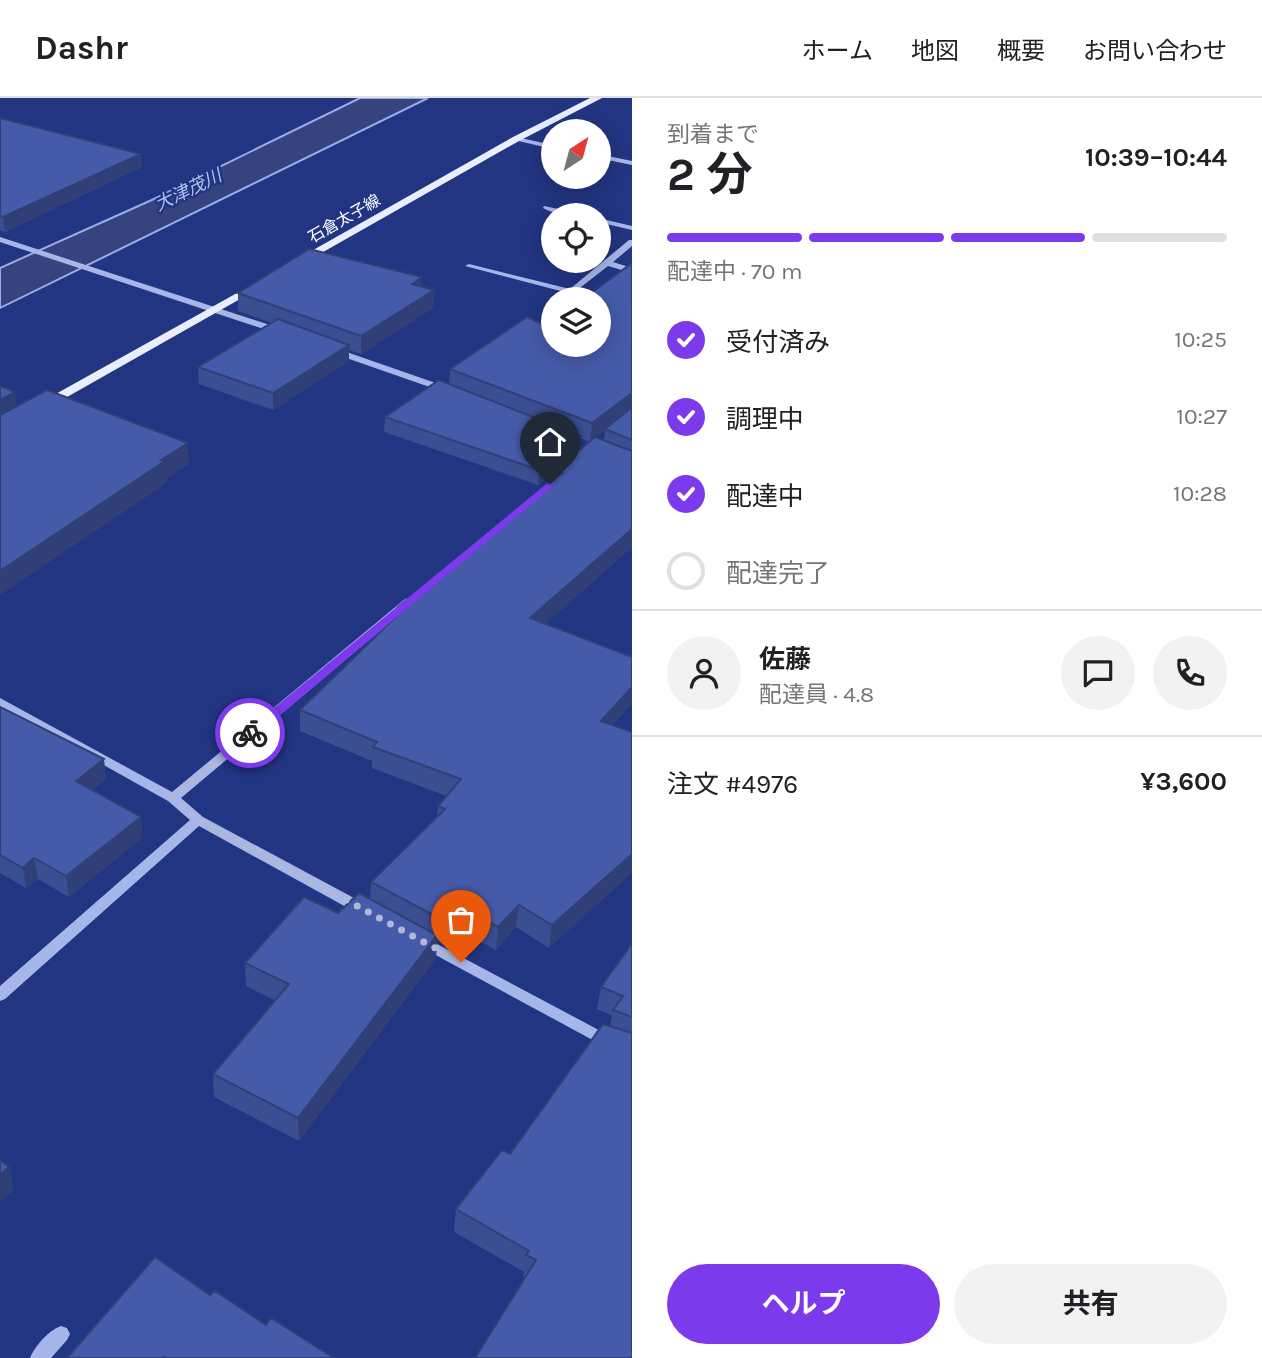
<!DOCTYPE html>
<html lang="ja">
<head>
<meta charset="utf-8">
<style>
	:root { --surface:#fff; --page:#f2f2f2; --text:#202124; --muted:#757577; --line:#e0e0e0; --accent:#7c3aed }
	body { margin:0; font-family:Karla,"Noto Sans JP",sans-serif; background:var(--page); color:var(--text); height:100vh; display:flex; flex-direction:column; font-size:26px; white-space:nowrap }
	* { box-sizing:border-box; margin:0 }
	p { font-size:23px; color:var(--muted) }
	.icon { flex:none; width:38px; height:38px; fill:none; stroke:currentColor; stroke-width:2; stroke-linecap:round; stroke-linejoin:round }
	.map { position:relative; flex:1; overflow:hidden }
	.side { display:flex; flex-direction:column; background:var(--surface); width:630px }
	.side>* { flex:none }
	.needle { width:46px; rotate:36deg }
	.buttons { position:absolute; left:541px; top:21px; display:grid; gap:14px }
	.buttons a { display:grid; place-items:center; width:70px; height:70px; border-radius:50%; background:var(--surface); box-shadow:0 4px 18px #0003; font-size:35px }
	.pin { position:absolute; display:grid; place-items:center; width:60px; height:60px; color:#fff; margin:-72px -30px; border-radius:50% 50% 50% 0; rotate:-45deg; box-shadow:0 0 7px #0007 }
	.pin .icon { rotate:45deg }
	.courier { position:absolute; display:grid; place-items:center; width:70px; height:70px; margin:-35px; border:5px solid #7c3aed; border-radius:50%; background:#fff; color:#222; box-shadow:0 2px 9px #0007 }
	.headline em { font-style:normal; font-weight:700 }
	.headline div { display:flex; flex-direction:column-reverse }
	.headline { display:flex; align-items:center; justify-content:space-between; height:119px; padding:0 35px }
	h1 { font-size:46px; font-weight:700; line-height:52px }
	.bar { display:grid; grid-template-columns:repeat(4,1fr); gap:10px 7px; align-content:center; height:84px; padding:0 35px }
	.bar i { height:9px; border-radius:5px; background:var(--line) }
	.bar .active { background:var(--accent) }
	.bar p { grid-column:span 4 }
	.line { display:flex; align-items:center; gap:18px; padding:0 35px; border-top:2px solid var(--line) }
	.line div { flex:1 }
	.round { display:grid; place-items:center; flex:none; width:74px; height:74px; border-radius:37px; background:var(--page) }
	ol { padding:0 35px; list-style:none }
	li { display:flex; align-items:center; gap:21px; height:77px }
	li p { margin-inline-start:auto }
	li .icon { padding:7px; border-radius:50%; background:var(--accent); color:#fff; stroke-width:4 }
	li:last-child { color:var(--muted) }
	li i { width:38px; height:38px; border:4px solid var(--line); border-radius:50% }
	.cta { display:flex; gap:14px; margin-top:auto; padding:14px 35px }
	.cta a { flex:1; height:80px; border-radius:42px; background:var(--accent); color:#fff; font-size:28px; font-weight:700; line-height:80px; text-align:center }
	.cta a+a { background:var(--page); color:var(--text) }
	header { display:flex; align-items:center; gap:42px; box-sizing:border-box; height:98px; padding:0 35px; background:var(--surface); border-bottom:2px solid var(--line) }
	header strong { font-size:33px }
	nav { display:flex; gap:38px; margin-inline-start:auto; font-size:24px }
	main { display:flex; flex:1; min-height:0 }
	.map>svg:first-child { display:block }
</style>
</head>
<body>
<header>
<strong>Dashr</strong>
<nav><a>ホーム</a><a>地図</a><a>概要</a><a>お問い合わせ</a></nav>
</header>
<main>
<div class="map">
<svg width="632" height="1260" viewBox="0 0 632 1260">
	<rect width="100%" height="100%" fill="#213582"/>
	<!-- water -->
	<path fill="#35447e" stroke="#9bade9" stroke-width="2" d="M360,0h68l-428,210v-40l154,-69z"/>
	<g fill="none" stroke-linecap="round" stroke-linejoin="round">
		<!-- minor -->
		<path fill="#a7b6e8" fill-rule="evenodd" d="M516,39l37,8v4l-39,-9 -1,-1z
			M598,56l34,7v4l-34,-7z
			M544,108l33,7 4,2c-13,1 -27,-1 -38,-7z
			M598,120l34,8v4l-34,-8z
			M0,139l282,92 1,2 -7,2 -276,-91z
			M629,142h3v6l-19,16 19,6v5l-24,-7 -36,28 -107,-28 4,-2 101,25z
			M335,250l115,40 2,2 -2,2h-6l-112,-39v-4z
			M409,500l6,3 -2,2 -232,195 22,19 164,88 2,4 -2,4h-10l-158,-87 -194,173 -5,2v-15l190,-166 -22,-19 -168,-94v-9l172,94 233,-193z
			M424,839l186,99 22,8v12l-32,-12 -181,-98 -2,-4 2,-4z
			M61,1228l6,2 3,6 -3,6 -16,18h-21c5,-12 19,-28 31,-32z"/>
		<!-- major -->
		<path fill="#e9edfe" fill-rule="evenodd" d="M590,0h12l-83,43 -217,123 -10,-2 221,-125z
			M255,185l10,2 -265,150v-10z"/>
	</g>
	<!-- wall -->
	<path fill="#3b4e91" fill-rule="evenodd" d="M0,20l142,49 -137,65 -5,-2z
		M632,165v284l-87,77 68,101 -64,223 -33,-21 -20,23 -38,-21 -12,16 -9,-5 -1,18 -137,183 -85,-44 -1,-23 63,-73 -30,-15 -1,-23 93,-50 32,-14 1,-17 66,-66 1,-10 8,-10 -74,-28v-7l-72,-30v-21l97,-94 1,-9 155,-127 1,-8 -16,13 -154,-53 1,-15 64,-33 1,-15 97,-43zM605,332l-1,10 -8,-3 5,-4zM580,340l9,4 -10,8z
		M422,188l12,4 -1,18 -72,46 -12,-4v11l-76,49 -74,-26 -1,-17 74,-44 -34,-12v-18z
		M0,609l106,72 -14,11 51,47 -74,60 -31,-18 -12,9 -26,-15z
		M632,845v415l-109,-81 1,-5 -70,-40 2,-23 54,-55 100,-128 2,-10 -15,-7 4,-22z"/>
	<!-- shaded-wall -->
	<path fill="#304076" d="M141,56l1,13 -137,65 -2,-15z
		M422,179l-1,17 -9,-10z
		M434,192l-1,18 -72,46v-18z
		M349,247v16l-76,49v-17z
		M15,294l3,20 -18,10v-22z
		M632,295v17l-42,32 2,-19z
		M581,338l-2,15 -41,34 1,-15z
		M188,345l1,21 -22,14v5l-167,112v-24l161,-111z
		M632,431v18l-104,92 2,-21z
		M632,589v17l-34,38 3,-21z
		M104,661l2,20 -28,23 -2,-21z
		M141,719l2,20 -74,60 -3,-21z
		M632,756v19l-83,75 3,-23z
		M34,760l4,21 -12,9 -3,-20z
		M519,807l-3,22 -20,23 2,-23z
		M460,809l-2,22 -12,16 2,-22z
		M437,837l-1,23 -137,183 -1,-23z
		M9,1069l5,23 -14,12v-27z"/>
	<!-- building -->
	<path fill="#455ba9" stroke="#304076" stroke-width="2" d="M0,20l141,36 -138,63 -3,-1z
		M309,151l113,28 -10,7 22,6 -73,46 -123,-43z
		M632,165v130l-40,30 -142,-54 77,-52 20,9 6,-4v23h45v-46h-15z
		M278,221l71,26 -76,48 -75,-26z
		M439,282l142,56 -42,34 -154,-53z
		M0,288l15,6 -15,8z
		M47,292l141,53 -27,17 4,1 -165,110v-156z
		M632,309v33l-27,-11z
		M595,339l37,14v78l-102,89 102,39v30l-31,34 31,11v122l-80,71 -33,-20 -21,22 -38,-20 -12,16 -77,-41 74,-73 -7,-3 23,-27 -88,-32 4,-5 -77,-32 104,-101 -6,-2 164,-134 -8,-2z
		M0,609l104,52 -28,22 65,36 -75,59 -32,-18 -11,10 -23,-13z
		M359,795l78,42 -139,183 -85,-44 76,-90 -44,-21 59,-66 34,16z
		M632,845v74l-19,-7 10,-14 -22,-9z
		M603,926l29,9v325h-157l61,-98 -10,-5 3,-4 -73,-42 46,-59 8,4z
		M0,1062l9,7 -9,8z
		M155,1159l55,38 5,-4 51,34 5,-7 63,40h-168l-2,-1 -1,1h-96z"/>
	<!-- route -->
	<path fill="#7c3aed" d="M550,383l3,5 -298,250h-9v-5z"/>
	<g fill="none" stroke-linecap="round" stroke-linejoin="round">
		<!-- done -->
		<path stroke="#b1b8d3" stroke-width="7" stroke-dasharray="0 12.6" d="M250,635l-77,65 25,22 263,142"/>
	</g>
	<g text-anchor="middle" stroke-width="5" stroke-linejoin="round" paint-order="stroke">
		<!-- far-street labels -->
		<g font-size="16" fill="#fff" stroke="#213582">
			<text transform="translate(344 120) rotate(-30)" y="6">石倉太子線</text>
		</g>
		<!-- far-water labels -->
		<g font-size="18" font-style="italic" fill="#b2c1f0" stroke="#213582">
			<text transform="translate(188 92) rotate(-26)" y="6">大津茂川</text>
		</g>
	</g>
</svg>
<div class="buttons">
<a><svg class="needle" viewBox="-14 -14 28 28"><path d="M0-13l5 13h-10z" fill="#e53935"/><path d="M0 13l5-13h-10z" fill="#757577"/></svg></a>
<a><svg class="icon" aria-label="locate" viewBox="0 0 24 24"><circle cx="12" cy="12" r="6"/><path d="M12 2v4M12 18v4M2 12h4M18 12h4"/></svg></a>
<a><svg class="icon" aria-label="layers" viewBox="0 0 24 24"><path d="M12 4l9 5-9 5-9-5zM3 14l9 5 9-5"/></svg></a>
</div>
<div class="pin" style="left:461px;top:864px;background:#ea580c"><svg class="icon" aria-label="bag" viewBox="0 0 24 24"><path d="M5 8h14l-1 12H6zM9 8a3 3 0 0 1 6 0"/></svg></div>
<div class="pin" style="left:550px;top:386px;background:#1f2937"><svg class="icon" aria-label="home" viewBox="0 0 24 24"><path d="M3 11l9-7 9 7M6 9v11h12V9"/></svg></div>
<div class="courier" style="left:250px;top:635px"><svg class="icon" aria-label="bike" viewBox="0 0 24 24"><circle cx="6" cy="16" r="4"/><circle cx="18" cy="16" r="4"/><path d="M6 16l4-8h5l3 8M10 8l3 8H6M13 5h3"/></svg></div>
</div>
<section class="side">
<div class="headline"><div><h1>2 分</h1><p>到着まで</p></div><em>10:39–10:44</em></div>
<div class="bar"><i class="active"></i><i class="active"></i><i class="active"></i><i></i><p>配達中 · 70 m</p></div>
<ol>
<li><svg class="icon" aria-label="check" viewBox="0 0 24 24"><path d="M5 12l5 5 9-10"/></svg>受付済み<p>10:25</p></li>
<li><svg class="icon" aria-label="check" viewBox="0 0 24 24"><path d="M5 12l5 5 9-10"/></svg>調理中<p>10:27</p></li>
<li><svg class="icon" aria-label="check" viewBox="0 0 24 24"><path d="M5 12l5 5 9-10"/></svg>配達中<p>10:28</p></li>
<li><i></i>配達完了</li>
</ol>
<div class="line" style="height:126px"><a class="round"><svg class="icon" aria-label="person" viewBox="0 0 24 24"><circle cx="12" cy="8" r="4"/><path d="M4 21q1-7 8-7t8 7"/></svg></a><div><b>佐藤</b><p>配達員 · 4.8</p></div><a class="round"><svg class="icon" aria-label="chat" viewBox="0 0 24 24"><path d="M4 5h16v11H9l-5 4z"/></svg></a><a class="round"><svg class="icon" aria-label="phone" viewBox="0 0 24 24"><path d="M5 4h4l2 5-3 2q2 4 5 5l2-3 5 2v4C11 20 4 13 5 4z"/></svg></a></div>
<div class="line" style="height:91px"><div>注文 #4976</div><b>¥3,600</b></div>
<div class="cta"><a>ヘルプ</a><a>共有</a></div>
</section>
</main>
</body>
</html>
